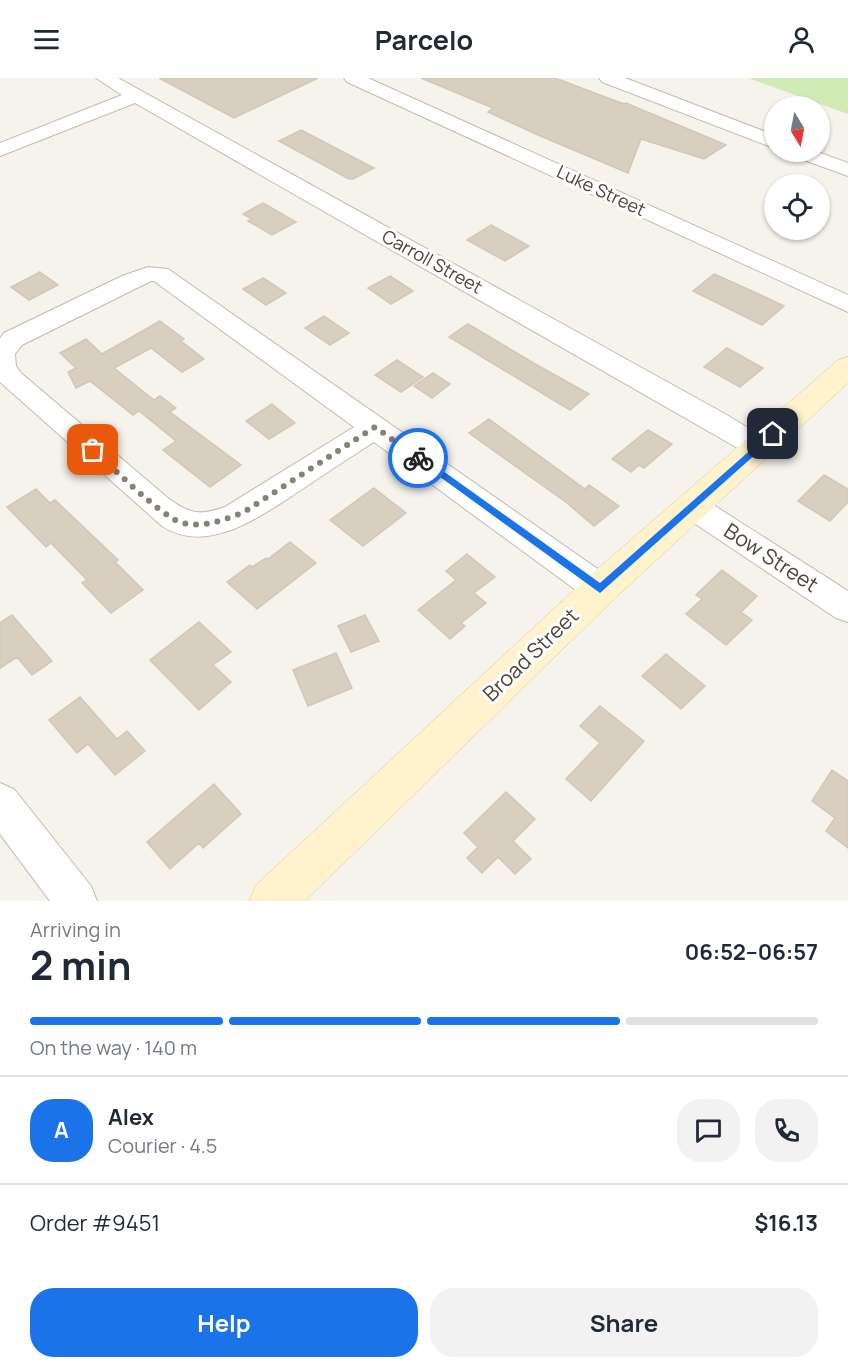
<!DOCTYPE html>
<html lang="en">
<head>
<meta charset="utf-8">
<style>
	:root { --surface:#fff; --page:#f2f2f3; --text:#1f2937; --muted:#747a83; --line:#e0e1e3; --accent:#1a73e8 }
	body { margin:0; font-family:Manrope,sans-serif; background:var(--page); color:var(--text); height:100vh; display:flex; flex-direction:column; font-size:22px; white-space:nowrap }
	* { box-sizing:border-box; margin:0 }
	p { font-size:20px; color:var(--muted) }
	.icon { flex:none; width:33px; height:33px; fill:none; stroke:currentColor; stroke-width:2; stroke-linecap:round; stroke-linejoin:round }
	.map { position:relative; height:823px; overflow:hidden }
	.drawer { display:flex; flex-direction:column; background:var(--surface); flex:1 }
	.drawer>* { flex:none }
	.needle { width:39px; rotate:170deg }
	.tools { position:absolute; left:764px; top:18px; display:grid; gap:12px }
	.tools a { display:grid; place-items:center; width:66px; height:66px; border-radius:50%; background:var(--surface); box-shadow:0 2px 4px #0004; font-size:30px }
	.pin { position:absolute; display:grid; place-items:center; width:51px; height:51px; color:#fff; margin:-26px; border-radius:12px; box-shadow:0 3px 9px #0006 }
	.courier { position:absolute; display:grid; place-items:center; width:60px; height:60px; margin:-30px; border:4px solid #1a73e8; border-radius:50%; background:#fff; color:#222; box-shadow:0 2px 8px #0007 }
	.head em { font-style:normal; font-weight:700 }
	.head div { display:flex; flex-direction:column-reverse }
	.head { display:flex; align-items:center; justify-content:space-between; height:102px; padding:0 30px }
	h1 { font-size:39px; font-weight:700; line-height:45px }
	.bar { display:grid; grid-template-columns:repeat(4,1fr); gap:9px 6px; align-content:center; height:72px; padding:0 30px }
	.bar i { height:8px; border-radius:4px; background:var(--line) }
	.bar .active { background:var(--accent) }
	.bar p { grid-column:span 4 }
	.line { display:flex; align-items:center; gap:15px; padding:0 30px; border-top:2px solid var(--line) }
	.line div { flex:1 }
	.round { display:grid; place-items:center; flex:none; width:63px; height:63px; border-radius:24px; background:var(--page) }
	.cta { display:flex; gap:12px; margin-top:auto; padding:12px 30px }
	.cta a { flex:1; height:69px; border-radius:24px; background:var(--accent); color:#fff; font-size:24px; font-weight:700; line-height:69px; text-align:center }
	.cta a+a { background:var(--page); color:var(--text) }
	header { display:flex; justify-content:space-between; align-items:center; height:78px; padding:0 30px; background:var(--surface); font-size:27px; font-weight:700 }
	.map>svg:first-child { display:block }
</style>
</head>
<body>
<header><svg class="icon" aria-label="menu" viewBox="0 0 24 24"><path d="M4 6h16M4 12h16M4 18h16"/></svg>Parcelo<svg class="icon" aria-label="person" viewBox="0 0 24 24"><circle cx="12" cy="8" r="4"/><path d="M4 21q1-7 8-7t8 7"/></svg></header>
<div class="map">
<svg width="848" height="823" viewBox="0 0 848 823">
	<rect width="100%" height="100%" fill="#f6f3ec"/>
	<!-- green -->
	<path fill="#d2eab5" d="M748,0h100v36z"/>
	<!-- building -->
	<path fill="#d8cfc1" stroke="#d3c7b4" stroke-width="1.5" d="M159,0h159l-84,40z
		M421,0h134l69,26 2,-1 100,42 -22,14 -63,-20 -13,34 -90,-38 -50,-23 5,-4z
		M301,52l73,38 -21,11h-4l-70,-38z
		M263,125l33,19 -24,13 -24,-14 4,-2 -9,-5z
		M491,147l38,21 -24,15 -38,-21z
		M40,194l18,13 -29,15 -18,-13z
		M714,196l38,17 32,15 -22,19 -69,-34z
		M390,198l23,15 -22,13 -23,-16z
		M263,200l23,15 -20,12 -23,-16z
		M324,238l25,17 -19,12 -25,-17z
		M160,243l24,18 -3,2 23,18 -22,13 -31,-24 -37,20 40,32 6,-4 16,12 -6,4 71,53 -31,22 -47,-37 13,-9 -37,-30 -6,4 -43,-34 -14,7 -8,-16 8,-4 -16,-15 26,-14 16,15z
		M468,246l69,41 52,29 -19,16 -121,-73z
		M727,270l36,20 -23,19 -36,-20z
		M397,282l26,17 -22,15 -26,-17z
		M433,295l17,11 -18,14 -18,-12z
		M272,326l23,19 -26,16 -23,-18z
		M489,341l96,70 4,-4 30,21 -25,20 -27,-23 -98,-70z
		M648,352l24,14 -28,24 -5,-3 -8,7 -19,-13z
		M824,397l24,14v13l-18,19 -32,-20z
		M374,410l32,25 -43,33 -33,-26z
		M36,411l14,14 5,-3 63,60 -3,2 28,28 -32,23 -29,-30 5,-3 -36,-37 -5,4 -39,-40z
		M290,464l26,21 -59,46 -30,-27 23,-17 2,2 14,-9 2,1z
		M467,476l28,23 -21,16 12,10 -25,20 4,3 -15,13 -32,-29 38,-30 -10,-9z
		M722,492l35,26 -16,16 11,8 -26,25 -40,-31 16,-15 -6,-4z
		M12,537l40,46 -20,14 -15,-18 -17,11v-45z
		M365,537l14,26 -28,11 -13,-26z
		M199,544l32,30 -18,13 18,17 -32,28 -49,-50z
		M336,575l16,35 -44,18 -15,-36z
		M666,576l39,32 -24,23 -39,-33z
		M80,619l37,42 10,-8 18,20 -30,24 -27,-31 -11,9 -28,-33z
		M600,628l44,35 -53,60 -25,-22 34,-36 -20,-17z
		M832,692l16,11v67l-22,-17 9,-13 -23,-17z
		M214,706l27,30 -38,34 -4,-5 -29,26 -23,-27z
		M506,714l29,27 -22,22 18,18 -16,15 -17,-17 -16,16 -15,-15 11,-11 -14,-14z"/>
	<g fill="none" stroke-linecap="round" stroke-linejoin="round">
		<defs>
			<path id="minor" d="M96,0h22l609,337 41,25 4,7 -4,7 -10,3 -10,-3 -613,-351 -135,53v-13l122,-48z
				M344,0h24l480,217v17l-501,-230z
				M599,0h26l149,57v13l-172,-66z
				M790,74h28l30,11v13l-55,-20z
				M148,189l20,2 444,310 4,10 -4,10 -12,4 -12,-4 -214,-157c-23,15 -47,30 -70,46 -39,25 -95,69 -142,38l-162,-144v-44l4,-5 118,-57zM151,203h3l200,146 -129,80c-26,9 -34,7 -56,-8l-148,-126 -5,-7 -1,-12 7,-9z
				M693,417l11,4 144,92v31l-12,-4 -154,-103 -4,-8 4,-8z
				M0,705l14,6 77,97 6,15h-47l-50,-67z"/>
			<path id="secondary" d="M848,279v26l-235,217 -308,301h-56l7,-16 331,-307 251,-218z"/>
		</defs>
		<!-- minor casing -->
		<use href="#minor" stroke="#c2bbae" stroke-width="2"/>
		<!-- secondary casing -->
		<use href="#secondary" stroke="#d6c79b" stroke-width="1"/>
		<!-- minor -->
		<use href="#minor" fill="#fff" fill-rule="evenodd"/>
		<!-- secondary -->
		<use href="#secondary" fill="#fff3cd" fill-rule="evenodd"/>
	</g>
	<!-- route -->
	<path fill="#1a73e8" d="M773,352l5,4 -2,2 -176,157 -186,-135 4,-3 4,1 178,127z"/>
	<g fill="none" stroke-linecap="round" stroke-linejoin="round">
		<!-- done -->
		<path stroke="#878178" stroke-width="6" stroke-dasharray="0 10.8" d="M93,372c18,16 68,66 87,72 22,7 44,-2 64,-10l131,-85 43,31"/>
	</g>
	<g text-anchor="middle" stroke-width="6" stroke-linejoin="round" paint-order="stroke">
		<!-- far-street labels -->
		<g font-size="18" fill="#4b4439" stroke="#fff">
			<text transform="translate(601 113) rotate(25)" y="6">Luke Street</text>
			<text transform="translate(432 184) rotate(29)" y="6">Carroll Street</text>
		</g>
		<!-- street labels -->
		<g font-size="21" fill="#4b4439" stroke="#fff">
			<text transform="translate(771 480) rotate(33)" y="7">Bow Street</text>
			<text transform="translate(531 577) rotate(-44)" y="7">Broad Street</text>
		</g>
	</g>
</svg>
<div class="tools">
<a><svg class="needle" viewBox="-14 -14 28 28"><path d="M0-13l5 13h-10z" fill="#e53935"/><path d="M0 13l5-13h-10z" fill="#747a83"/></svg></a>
<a><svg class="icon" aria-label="locate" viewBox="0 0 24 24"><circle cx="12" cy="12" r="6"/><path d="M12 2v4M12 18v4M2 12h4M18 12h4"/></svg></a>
</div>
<div class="pin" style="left:93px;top:372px;background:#ea580c"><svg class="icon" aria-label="bag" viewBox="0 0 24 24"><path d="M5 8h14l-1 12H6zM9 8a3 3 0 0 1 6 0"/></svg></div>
<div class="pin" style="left:773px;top:356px;background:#1f2937"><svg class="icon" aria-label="home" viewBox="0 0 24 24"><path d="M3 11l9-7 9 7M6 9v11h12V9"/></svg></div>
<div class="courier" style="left:418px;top:380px"><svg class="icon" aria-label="bike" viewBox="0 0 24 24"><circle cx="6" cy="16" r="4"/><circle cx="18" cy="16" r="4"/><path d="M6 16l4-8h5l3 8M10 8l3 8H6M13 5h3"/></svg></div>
</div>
<section class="drawer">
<div class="head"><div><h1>2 min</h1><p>Arriving in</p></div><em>06:52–06:57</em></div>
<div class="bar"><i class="active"></i><i class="active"></i><i class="active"></i><i></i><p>On the way · 140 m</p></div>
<div class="line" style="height:108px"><b class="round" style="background:var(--accent);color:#fff">A</b><div><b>Alex</b><p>Courier · 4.5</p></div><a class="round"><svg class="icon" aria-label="chat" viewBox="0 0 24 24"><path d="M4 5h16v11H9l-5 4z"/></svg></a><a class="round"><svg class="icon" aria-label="phone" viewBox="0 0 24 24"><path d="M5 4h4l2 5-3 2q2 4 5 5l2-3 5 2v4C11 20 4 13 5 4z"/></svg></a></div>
<div class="line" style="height:78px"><div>Order #9451</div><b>$16.13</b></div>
<div class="cta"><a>Help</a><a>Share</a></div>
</section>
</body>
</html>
